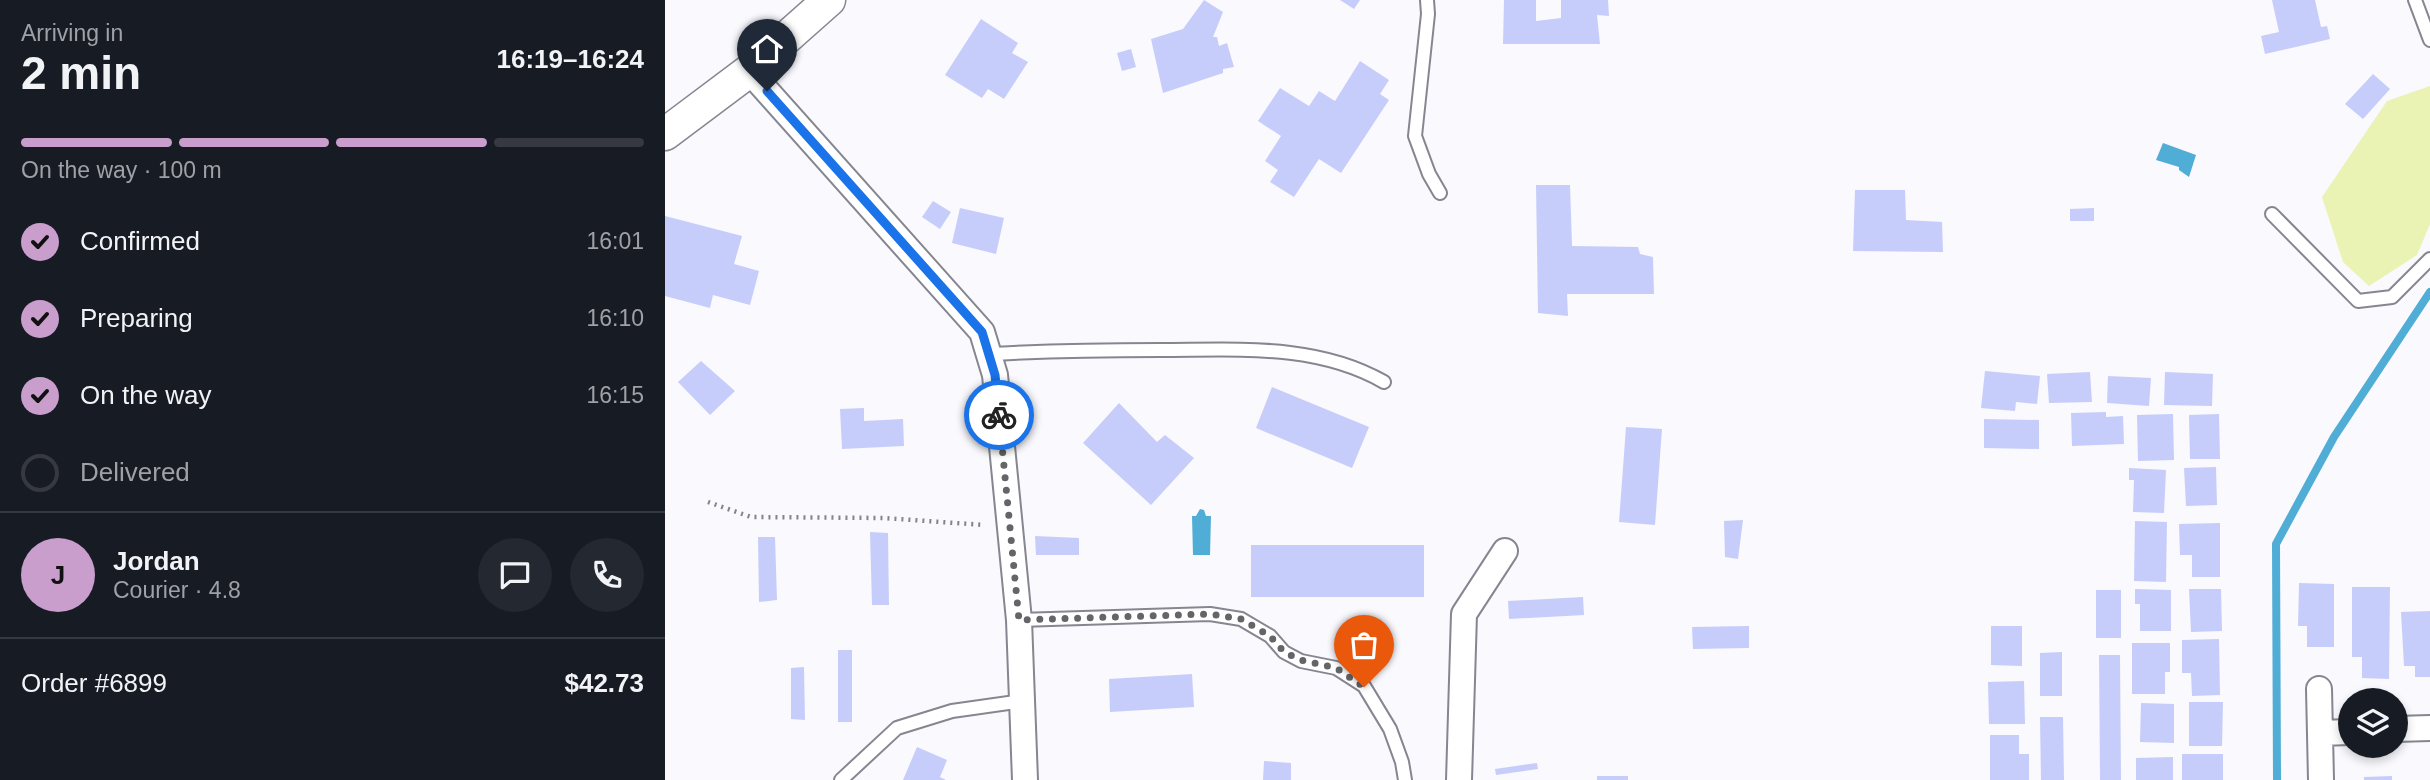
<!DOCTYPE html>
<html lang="en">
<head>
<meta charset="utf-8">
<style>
	:root { --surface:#171b24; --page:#242831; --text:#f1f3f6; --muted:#9ea1a6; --line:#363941; --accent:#c99dcc }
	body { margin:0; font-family:Helvetica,sans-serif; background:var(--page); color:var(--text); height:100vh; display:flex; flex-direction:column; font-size:26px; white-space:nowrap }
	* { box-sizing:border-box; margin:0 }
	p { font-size:23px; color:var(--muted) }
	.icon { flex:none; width:38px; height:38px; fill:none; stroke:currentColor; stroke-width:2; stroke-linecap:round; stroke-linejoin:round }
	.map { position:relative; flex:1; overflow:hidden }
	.details { display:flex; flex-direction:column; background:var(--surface); width:665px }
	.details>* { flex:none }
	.fabs { position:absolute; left:1673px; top:688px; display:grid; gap:14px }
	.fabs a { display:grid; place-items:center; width:70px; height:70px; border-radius:50%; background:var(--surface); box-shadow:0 4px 10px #0003; font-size:35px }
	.pin { position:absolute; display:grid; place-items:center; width:60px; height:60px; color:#fff; margin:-72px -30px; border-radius:50% 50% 50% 0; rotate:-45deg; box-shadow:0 0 7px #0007 }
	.pin .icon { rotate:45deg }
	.courier { position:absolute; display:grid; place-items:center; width:70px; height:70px; margin:-35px; border:5px solid #1a73e8; border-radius:50%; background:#fff; color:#222; box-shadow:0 2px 9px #0007 }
	.overview em { font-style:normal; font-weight:700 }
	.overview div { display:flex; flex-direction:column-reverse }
	.overview { display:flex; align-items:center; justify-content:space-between; height:119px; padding:0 21px }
	h1 { font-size:46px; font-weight:700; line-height:52px }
	.bar { display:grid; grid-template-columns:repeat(4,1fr); gap:10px 7px; align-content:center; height:84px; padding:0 21px }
	.bar i { height:9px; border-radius:5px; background:var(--line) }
	.bar .selected { background:var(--accent) }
	.bar p { grid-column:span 4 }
	.line { display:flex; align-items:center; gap:18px; padding:0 21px; border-top:2px solid var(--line) }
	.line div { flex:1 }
	.round { display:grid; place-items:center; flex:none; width:74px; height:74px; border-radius:37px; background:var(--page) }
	ol { padding:0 21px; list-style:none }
	li { display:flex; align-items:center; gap:21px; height:77px }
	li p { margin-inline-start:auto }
	li .icon { padding:7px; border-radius:50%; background:var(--accent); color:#111; stroke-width:4 }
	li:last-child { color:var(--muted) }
	li i { width:38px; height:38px; border:4px solid var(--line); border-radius:50% }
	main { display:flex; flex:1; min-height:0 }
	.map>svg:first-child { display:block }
</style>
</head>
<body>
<main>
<section class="details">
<div class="overview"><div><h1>2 min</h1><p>Arriving in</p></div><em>16:19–16:24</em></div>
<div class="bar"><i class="selected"></i><i class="selected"></i><i class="selected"></i><i></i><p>On the way · 100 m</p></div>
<ol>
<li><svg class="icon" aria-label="check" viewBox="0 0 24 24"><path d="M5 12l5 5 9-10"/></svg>Confirmed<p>16:01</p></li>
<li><svg class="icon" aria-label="check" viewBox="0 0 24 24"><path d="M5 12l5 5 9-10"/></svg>Preparing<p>16:10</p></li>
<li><svg class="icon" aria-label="check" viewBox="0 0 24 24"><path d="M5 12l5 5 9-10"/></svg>On the way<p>16:15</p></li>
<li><i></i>Delivered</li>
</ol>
<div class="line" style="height:126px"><b class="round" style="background:var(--accent);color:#111">J</b><div><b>Jordan</b><p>Courier · 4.8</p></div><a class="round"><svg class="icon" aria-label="chat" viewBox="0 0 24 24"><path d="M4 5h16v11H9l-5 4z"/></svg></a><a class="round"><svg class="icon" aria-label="phone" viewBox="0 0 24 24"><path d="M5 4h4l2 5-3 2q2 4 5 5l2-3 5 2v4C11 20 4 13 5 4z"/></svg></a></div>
<div class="line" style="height:91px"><div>Order #6899</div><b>$42.73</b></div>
</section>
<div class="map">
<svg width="1765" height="780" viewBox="0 0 1765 780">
	<rect width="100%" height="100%" fill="#f9f9fe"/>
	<!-- green -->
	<path fill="#eaf3b4" d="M1765,86v138l-13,31 -48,31 -26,-24 -21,-65 65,-96z"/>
	<!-- water -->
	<path fill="#50add5" d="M1498,143l33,12 -7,22 -10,-7v-3l-23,-7z
		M535,509l4,1 2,6h5l-1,39h-17l-1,-39h4z"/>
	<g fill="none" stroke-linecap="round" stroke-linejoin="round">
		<!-- stream -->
		<path stroke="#50add5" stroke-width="8" d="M1612,780l-1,-236 58,-107 96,-145"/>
	</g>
	<!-- building -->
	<path fill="#c7cdfa" d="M539,0l19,12 -10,25h4l2,9 8,-3 7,24 -11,2v4l-60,20 -12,-54 32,-10z
		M675,0h20l-6,9z
		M839,0h32v21l25,-3v-18h47l1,16 -12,-1 3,29h-97z
		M1607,0h43l6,27 6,-1 3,13 -65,15 -4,-18 18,-4z
		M316,19l37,24 -6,10 16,9 -24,37 -16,-10 -6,9 -37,-23z
		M466,49l5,18 -14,4 -5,-18z
		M695,61l29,19 -9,14 9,6 -48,73 -22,-14 -25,38 -24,-15 8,-12 -13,-9 16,-25 -23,-15 22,-33 29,18 10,-15 16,10z
		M1708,74l17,15 -27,30 -18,-15z
		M871,185h34l2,61 66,1 2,7 13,3 1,37h-87l1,22 -30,-3z
		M1190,190h50l1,30 36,2 1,30 -90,-1z
		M268,201l18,11 -11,17 -18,-12z
		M295,208l44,10 -8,36 -44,-11z
		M1429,208v13h-24v-12z
		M0,216l77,20 -8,28 25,7 -9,34 -37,-10 -3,13 -45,-12z
		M36,361l34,30 -25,24 -32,-33z
		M1320,371l55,5 -3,28 -21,-2 -1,9 -34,-3z
		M1425,372l2,30 -43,1 -2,-29z
		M1500,372l48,2 -1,32 -48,-1z
		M1443,376l43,2 -2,28 -42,-3z
		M607,387l97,40 -17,41 -96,-40z
		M454,403l38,39 8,-7 29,23 -43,47 -68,-62z
		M199,408v13l39,-2 1,27 -62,3 -2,-40z
		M1441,412v5l17,-1 1,28 -52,2 -1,-33z
		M1508,414l1,46 -36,1 -1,-46z
		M1554,414l1,45h-30l-1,-44z
		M1319,419l55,1v29l-55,-1z
		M961,427l36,2 -7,96 -36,-3z
		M1551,467l1,38 -31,1 -2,-38z
		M1464,468l37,2 -2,43 -31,-1 1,-32h-5z
		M1078,520l-5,39 -13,-2 -1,-36z
		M1470,521l32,1 -1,60 -32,-1z
		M1555,523v54h-28v-22h-12l-1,-31z
		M205,532l18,1 1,72h-17z
		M370,536l44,2v17h-43z
		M93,537h17l2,63 -18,2z
		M586,545h173v52h-173z
		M1634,583l35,1v63h-27v-21h-9z
		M1687,587h38l-1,92 -27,-1v-21h-10z
		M1470,589l36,1v41h-31v-27h-5z
		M1524,589h32l1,42 -31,1z
		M1431,590h25v48h-25z
		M918,597l1,18 -75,4 -1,-18z
		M1765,611v66h-15v-11h-11l-3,-54z
		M1084,626v22l-56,1 -1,-22z
		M1326,626h31v40l-31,-1z
		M1554,639l1,56 -28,1 -1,-23h-9v-33z
		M1467,643h38v29h-5v22h-33z
		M173,650h14v72h-14z
		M1397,652v44h-22v-43z
		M1434,655h21l1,125h-21z
		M139,667l1,53 -14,-1v-51z
		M527,674l2,33 -84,5 -1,-33z
		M1359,681l1,43h-36l-1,-42z
		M1524,702h34l-1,44h-33z
		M1476,703l33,1v39l-34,-1z
		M1375,717h23l1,63h-23z
		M1325,735h29v19h10v26h-39z
		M252,747l30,13 -7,17 6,3h-43z
		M1517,754h41v26h-41z
		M1508,757v23h-37v-22z
		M599,761l27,2v17h-28z
		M872,763l1,6 -42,6 -1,-6z
		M932,776h31v4h-31z
		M1727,776v4h-28v-3z"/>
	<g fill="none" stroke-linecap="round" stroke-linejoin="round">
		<defs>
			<path id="service" d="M762,0l1,14 -13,122 14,38 11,19
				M1750,0l15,40
				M1607,214l86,87 34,-4 38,-38
				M324,354c57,-3 114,-4 171,-4 76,0 156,-7 224,32
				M354,620l191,-6 31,5 29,17 14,16 17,9 35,7 28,18 26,43 12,33 3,18
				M176,780l56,-52 55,-17 70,-10"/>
			<path id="minor" d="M84,71l233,261 13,43 24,245 6,160
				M1654,689l2,91
				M1731,729l34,-1
				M1655,733l30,-1
				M794,780l5,-166 41,-63"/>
			<path id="tertiary" d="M0,134l84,-63 80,-71"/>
		</defs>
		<!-- service casing -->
		<use href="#service" stroke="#858690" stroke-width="16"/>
		<!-- minor casing -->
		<use href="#minor" stroke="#858690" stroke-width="28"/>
		<!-- tertiary casing -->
		<use href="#tertiary" stroke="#858690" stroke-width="35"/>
		<!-- path -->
		<path stroke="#838488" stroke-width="4.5" stroke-dasharray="2 5" stroke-linecap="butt" d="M43,502l43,15 133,1 100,7"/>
		<!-- service -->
		<use href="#service" stroke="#fff" stroke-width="12"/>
		<!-- minor -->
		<use href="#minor" stroke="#fff" stroke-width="24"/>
		<!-- tertiary -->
		<use href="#tertiary" stroke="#fff" stroke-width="32"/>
	</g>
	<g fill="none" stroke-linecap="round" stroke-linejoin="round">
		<!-- done -->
		<path stroke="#656569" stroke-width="7" stroke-dasharray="0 12.6" d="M334,415l20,205 191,-6 31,5 29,17 14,16 17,8 35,8 28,19"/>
		<!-- route -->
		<path stroke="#1a73e8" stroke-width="9" d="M102,91l215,241 13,43 4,40"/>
	</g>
</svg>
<div class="fabs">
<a><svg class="icon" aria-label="layers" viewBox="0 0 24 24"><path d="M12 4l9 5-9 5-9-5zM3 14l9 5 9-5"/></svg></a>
</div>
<div class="pin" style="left:699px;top:687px;background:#ea580c"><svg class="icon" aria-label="bag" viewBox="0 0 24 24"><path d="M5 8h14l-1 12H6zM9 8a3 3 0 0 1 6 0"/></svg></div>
<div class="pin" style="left:102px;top:91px;background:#1f2937"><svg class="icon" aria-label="home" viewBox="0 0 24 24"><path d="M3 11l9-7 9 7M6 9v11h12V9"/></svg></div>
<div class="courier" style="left:334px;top:415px"><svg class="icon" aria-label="bike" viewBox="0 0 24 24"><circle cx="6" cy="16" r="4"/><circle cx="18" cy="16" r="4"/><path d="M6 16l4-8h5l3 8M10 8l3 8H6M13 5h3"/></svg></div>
</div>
</main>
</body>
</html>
